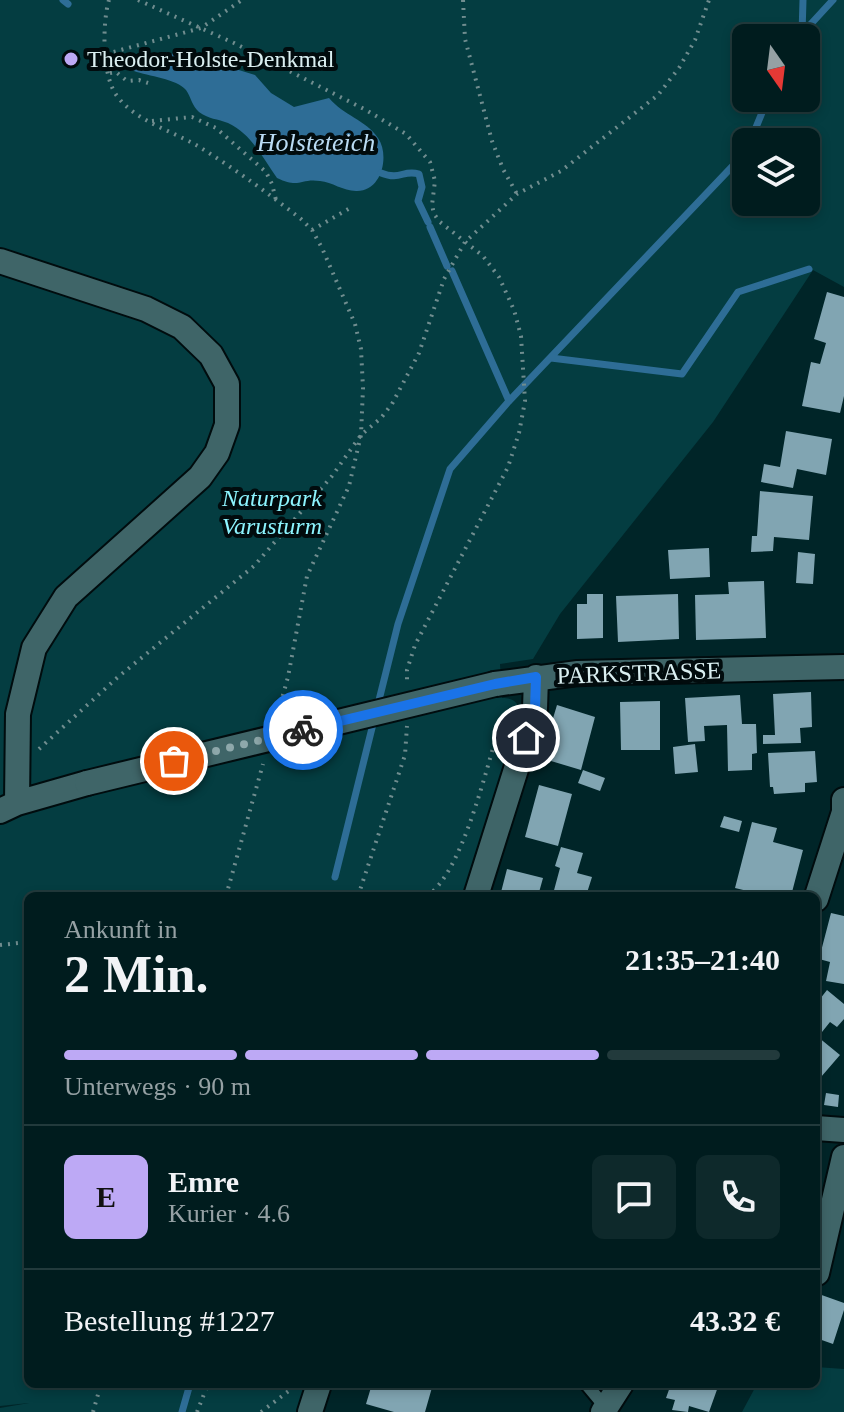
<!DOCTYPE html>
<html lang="de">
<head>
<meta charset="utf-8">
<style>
	:root { --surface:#001c1e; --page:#0e292b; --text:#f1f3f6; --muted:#95a1a4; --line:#223a3c; --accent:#bda9f5 }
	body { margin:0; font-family:"Times New Roman",serif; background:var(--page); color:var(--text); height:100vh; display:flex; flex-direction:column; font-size:30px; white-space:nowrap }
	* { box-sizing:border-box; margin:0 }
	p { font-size:26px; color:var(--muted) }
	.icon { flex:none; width:44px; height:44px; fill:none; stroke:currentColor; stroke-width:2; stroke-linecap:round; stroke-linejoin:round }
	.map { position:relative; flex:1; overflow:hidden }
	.details { position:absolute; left:24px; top:892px; width:796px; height:496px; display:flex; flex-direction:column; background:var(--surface); border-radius:12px; box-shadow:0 4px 12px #0003,0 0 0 2px var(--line) }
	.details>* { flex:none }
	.needle { width:52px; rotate:166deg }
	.fabs { position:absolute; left:732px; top:24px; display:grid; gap:16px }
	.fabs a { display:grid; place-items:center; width:88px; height:88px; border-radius:12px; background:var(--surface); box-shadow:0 4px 12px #0003,0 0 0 2px var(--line); font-size:40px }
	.pin { position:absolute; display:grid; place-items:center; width:68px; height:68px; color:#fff; margin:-34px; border:4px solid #fff; border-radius:50%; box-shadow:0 2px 8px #0007 }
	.courier { position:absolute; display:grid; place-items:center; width:80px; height:80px; margin:-40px; border:6px solid #1a73e8; border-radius:50%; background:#fff; color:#222; box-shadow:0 2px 10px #0007 }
	.head em { font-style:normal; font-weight:600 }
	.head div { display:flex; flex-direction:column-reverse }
	.head { display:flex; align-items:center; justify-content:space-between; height:136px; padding:0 40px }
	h1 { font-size:52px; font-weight:600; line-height:60px }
	.bar { display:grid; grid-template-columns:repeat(4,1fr); gap:12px 8px; align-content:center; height:96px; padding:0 40px }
	.bar i { height:10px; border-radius:6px; background:var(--line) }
	.bar .on { background:var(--accent) }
	.bar p { grid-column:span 4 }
	.line { display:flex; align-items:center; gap:20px; padding:0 40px; border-top:2px solid var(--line) }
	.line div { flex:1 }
	.round { display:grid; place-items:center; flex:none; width:84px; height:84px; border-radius:12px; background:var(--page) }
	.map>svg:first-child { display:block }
</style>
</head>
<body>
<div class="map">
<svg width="844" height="1412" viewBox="0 0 844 1412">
	<rect width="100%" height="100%" fill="#002528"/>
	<!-- green -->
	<path fill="#043d41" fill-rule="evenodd" d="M0,0h844v287l-31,-17 -100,152 -153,192 -27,45 -33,5 2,34c12,0 17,5 19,17l-57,181h-436v488h280l-10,28h-298v-4l29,-5 -29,3zM746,38h60v60h-60zM746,142h60v60h-60z
		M816,1367l28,2v43h-102l15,-28h59z"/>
	<!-- water -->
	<path fill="#2e6d96" d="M179,51l32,3 18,13 26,8 16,18 23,14 35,-9c14,17 37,22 49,40 12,17 4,54 -22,53 -13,0 -24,-9 -36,-10 -20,-3 -20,8 -43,-3 -14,-19 -25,-44 -49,-55 -10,-4 -20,-4 -29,-11 -7,-6 -8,-15 -13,-22 -9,-11 -38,-14 -52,-19l-3,-4 4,-4 19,-2z"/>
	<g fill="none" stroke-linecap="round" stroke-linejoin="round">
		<!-- stream -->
		<path stroke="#2e6d96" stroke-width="7" d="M63,0l5,4
			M802,34l1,-34
			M798,38l35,-38
			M750,142l18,-44
			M381,173c20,8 22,-4 38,1l3,13 -4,14 10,21
			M430,227l17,39
			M452,271l57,130
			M551,358l131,16 56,-82 71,-23
			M377,708l21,-84 52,-155 59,-68 237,-249
			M335,877l39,-157
			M182,1412l8,-28"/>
	</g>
	<!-- building -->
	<path fill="#81a5b2" d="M827,292l17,5v99l-4,17 -38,-7 9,-44 9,2 6,-21 -12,-4z
		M786,431l46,8 -6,36 -29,-6 -4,19 -32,-6 3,-18 16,3z
		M760,491l53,5 -4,44 -35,-3 -1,14 -22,1 1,-16h5z
		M709,548l1,29 -40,2 -2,-29z
		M798,552l17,2 -2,30 -17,-1z
		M764,581l2,57 -70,2 -1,-45 34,-1 -1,-12z
		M587,594h16v44l-26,1v-35h10z
		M678,594l1,45 -61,3 -2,-46z
		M811,692l1,35 -12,1 1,15 -38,1v-9h12l-2,-41z
		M740,695l2,29h14l1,29 -5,1v16l-24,1 -1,-46 -23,1 1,15 -17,1 -3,-44z
		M660,701v49h-39l-1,-48z
		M557,705l38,12 -14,53 -40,-12z
		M695,744l3,28 -23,2 -2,-27z
		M815,751l2,31 -12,1v9l-31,2 -1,-7h-3l-2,-34z
		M583,770l22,8 -5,13 -22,-8z
		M539,785l33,9 -14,52 -33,-9z
		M724,816l18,5 -3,11 -19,-5z
		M752,822l25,6 -4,14 30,8 -12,46h-23l-33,-8z
		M561,847l22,6 -6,20 15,4 -6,19 -33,-2 7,-26 -5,-2z
		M507,869l36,9 -5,18h-38z
		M831,913l13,3v68l-18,-3 4,-19 -11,-3z
		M827,990l17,14v15l-7,8 -7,-5 -12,15 22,18 -19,22 -5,-4v-69z
		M826,1093l13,2 -1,12 -14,-2z
		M816,1293l28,10v7l-11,34 -17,-6z
		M372,1384h61l-8,28h-31l-28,-8z
		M671,1384h48l-10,28 -20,-6 -1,6 -16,-2 3,-10 -9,-2z"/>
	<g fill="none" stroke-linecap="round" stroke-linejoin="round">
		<defs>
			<path id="service" d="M586,1384l20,24"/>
			<path id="minor" d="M0,261l146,48 36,18 29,28 16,29v41l-10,28 -17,24 -134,120 -32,51 -16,66 -1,89
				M495,684l83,-11 266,-6
				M0,811l17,-8 70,-20
				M476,896l59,-187 1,-32
				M816,899l28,-87v-12
				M816,1128l28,2
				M817,1273l27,-116
				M310,1412l9,-28
				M603,1412l18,-28"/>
		</defs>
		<!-- service casing -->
		<use href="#service" stroke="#000c0e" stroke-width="16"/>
		<!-- minor casing -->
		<use href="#minor" stroke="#000c0e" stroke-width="28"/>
		<!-- path -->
		<path stroke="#708d8f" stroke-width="4" stroke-dasharray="2 6" stroke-linecap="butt" d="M109,0c-7,23 -7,77 8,96 19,26 57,35 84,52 34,21 68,46 100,71l11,11 10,18 33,76 6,25 2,39 -2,47 -12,51 -42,90 -19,101 -10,36
			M138,0l96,43 132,67 40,24 24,28 5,19 -3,24 2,9 6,8 43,34 16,21 15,33 7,26 4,65 -6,32 -11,34 -93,178 -8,25v11
			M463,0l2,39 27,102 11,28 14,25
			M106,54l95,-26 41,-28
			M110,73l6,-1 11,9 12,-1 9,3
			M152,121l40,-4 24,11 50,44 6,12 4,16
			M312,230l38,-22
			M39,749l79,-72 136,-111 78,-90 29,-41 20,-17 11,-14 27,-51 25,-74 21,-37 52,-48 44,-23 97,-76 21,-27 16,-28 14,-40
			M226,896l37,-132
			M358,896l47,-141 2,-29
			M427,896c36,-24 59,-128 73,-171l8,-14
			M0,945l28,-3
			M93,1412l8,-28
			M197,1412l11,-28
			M261,1412l33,-25"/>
		<!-- service -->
		<use href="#service" stroke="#3f6568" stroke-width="12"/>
		<!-- minor -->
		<use href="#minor" stroke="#3f6568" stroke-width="24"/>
		<defs>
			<path id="minor-bridge" d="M87,783l408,-99"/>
		</defs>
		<!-- minor-bridge casing -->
		<use href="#minor-bridge" stroke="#000c0e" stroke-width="28" stroke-linecap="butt"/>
		<!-- minor-bridge -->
		<use href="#minor-bridge" stroke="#3f6568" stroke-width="24"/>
	</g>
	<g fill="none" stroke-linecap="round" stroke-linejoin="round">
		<!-- done -->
		<path stroke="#8ea8ab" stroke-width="8" stroke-dasharray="0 14.4" d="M174,761l129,-31"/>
		<!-- route -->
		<path stroke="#1a73e8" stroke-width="10" d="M303,730l192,-46 41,-7 -1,32 -9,29"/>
	</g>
	<!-- markers -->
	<circle fill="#bda9f5" stroke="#010b0d" stroke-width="3" cx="71" cy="59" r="8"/>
	<g text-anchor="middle" stroke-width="8" stroke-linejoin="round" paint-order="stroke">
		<!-- poi labels -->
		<g font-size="24" fill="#daeff1" stroke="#010b0d" text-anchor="start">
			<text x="87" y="67">Theodor-Holste-Denkmal</text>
		</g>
		<!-- park labels -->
		<g font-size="24" font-style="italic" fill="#8df4fe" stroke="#010b0d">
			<text x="272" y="506">Naturpark<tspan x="272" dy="28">Varusturm</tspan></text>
		</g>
		<!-- street labels -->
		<g font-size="24" fill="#daeff1" stroke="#010b0d">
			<text transform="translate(639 673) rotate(-2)" y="8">PARKSTRASSE</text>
		</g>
		<!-- water labels -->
		<g font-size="26" font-style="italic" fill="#badbf3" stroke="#010b0d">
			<text x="316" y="151">Holsteteich</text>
		</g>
	</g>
</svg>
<div class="fabs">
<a><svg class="needle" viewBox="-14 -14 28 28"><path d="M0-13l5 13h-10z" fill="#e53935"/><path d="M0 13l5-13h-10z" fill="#95a1a4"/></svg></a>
<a><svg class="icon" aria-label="layers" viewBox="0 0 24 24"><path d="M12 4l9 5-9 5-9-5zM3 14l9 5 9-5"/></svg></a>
</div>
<div class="pin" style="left:174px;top:761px;background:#ea580c"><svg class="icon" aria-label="bag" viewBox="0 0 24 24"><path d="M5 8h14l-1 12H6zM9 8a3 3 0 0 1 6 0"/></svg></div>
<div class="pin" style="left:526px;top:738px;background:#1f2937"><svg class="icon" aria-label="home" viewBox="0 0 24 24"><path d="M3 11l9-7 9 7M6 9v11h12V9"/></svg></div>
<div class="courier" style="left:303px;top:730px"><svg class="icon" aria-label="bike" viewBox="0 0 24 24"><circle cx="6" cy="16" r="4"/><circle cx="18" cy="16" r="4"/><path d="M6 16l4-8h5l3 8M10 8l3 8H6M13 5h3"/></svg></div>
<section class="details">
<div class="head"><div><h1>2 Min.</h1><p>Ankunft in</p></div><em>21:35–21:40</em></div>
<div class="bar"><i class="on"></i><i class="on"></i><i class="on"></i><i></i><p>Unterwegs · 90 m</p></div>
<div class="line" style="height:144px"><b class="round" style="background:var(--accent);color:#111">E</b><div><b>Emre</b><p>Kurier · 4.6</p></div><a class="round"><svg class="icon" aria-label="chat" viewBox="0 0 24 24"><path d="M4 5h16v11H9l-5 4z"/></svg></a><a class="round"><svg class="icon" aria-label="phone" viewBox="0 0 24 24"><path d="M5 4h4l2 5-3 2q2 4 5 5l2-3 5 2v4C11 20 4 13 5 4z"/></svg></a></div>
<div class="line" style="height:104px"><div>Bestellung #1227</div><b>43.32 €</b></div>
</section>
</div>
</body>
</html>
